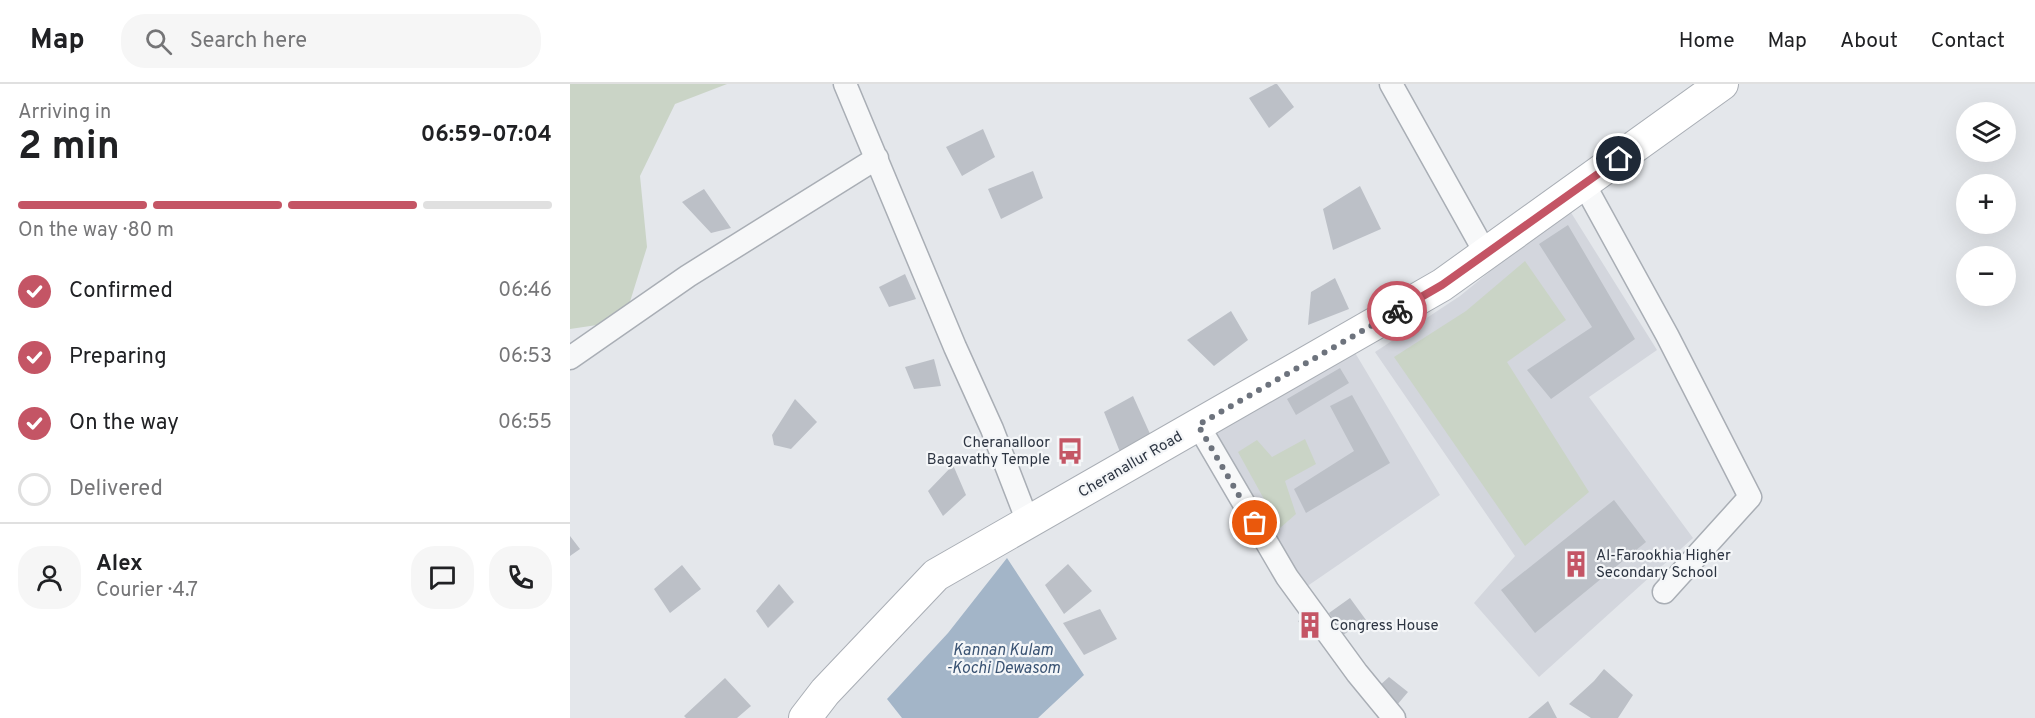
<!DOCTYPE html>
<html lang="en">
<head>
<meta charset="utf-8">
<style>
	:root { --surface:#fff; --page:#f6f6f6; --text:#202124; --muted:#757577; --line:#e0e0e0; --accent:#c45565 }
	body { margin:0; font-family:Overpass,sans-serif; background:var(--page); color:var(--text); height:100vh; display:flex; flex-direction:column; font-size:22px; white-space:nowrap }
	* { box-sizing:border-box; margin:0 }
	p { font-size:20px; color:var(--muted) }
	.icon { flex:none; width:33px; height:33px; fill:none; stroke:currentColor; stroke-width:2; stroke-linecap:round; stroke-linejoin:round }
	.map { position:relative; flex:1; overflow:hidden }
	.side { display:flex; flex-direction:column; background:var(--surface); width:570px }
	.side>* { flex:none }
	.buttons { position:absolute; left:1386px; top:18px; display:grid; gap:12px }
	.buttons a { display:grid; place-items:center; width:60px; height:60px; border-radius:50%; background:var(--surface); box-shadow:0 6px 24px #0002; font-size:30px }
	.pin { position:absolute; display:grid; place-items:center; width:51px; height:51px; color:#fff; margin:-26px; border:3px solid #fff; border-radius:50%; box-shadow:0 2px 6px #0007 }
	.courier { position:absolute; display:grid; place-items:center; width:60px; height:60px; margin:-30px; border:4px solid #c45565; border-radius:50%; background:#fff; color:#222; box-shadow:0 2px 8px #0007 }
	.headline em { font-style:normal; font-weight:700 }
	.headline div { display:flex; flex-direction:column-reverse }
	.headline { display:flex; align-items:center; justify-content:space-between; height:102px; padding:0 18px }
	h1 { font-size:39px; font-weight:700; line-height:45px }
	.bar { display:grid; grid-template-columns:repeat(4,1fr); gap:9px 6px; align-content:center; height:72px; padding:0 18px }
	.bar i { height:8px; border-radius:4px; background:var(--line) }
	.bar .active { background:var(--accent) }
	.bar p { grid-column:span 4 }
	.line { display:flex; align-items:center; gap:15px; padding:0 18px; border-top:2px solid var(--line) }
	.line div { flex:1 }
	.round { display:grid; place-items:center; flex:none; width:63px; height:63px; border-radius:24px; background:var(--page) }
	ol { padding:0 18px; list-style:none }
	li { display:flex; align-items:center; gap:18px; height:66px }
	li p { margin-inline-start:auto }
	li .icon { padding:6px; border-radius:50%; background:var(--accent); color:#fff; stroke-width:4 }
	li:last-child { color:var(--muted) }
	li i { width:33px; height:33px; border:3px solid var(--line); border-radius:50% }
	header { display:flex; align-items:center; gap:36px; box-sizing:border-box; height:84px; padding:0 30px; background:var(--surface); border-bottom:2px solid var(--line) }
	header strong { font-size:28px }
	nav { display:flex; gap:33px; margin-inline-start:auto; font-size:21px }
	.search { width:420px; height:54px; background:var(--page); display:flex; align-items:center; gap:15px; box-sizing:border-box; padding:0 21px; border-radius:24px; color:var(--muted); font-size:22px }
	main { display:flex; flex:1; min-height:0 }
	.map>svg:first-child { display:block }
</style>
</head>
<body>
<header>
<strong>Map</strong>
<div class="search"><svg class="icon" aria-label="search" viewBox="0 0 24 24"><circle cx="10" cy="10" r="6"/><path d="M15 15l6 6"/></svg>Search here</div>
<nav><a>Home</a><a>Map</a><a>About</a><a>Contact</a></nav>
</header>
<main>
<section class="side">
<div class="headline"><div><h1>2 min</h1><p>Arriving in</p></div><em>06:59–07:04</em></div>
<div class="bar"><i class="active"></i><i class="active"></i><i class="active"></i><i></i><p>On the way · 80 m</p></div>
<ol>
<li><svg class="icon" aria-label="check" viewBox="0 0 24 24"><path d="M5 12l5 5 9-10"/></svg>Confirmed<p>06:46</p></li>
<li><svg class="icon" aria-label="check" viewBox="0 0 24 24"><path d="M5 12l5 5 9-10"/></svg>Preparing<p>06:53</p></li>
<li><svg class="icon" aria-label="check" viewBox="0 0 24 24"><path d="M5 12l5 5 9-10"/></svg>On the way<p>06:55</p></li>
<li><i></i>Delivered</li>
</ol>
<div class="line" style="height:108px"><a class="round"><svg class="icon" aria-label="person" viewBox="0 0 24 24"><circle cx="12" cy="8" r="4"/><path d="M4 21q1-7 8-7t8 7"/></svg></a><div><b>Alex</b><p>Courier · 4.7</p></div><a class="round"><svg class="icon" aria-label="chat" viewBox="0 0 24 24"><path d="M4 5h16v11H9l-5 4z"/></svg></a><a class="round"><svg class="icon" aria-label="phone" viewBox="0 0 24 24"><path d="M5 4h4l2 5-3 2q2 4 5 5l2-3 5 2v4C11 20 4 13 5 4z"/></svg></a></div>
</section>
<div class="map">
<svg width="1465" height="634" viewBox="0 0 1465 634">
	<rect width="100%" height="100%" fill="#e4e7eb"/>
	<!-- built -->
	<path fill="#d3d6dd" d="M1000,127l87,139 -68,47 104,141 -154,139 -65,-74 41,-47 -140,-204 85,-56 61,-50z
		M784,267l86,144 -134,92 -93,-157z"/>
	<!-- green -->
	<path fill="#cad4c6" d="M0,0h157l-52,20 -35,72 7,71 -23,74 -54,8z
		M955,177l41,59 -59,42 82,130 -64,54 -131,-189 72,-46z
		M735,355l11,25 -31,17 11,33 -16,14 -42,-76 19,-12 15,17z"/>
	<!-- water -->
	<path fill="#a3b5c8" d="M437,474l77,117 -46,43h-136l-15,-19 61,-66z"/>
	<!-- building -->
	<path fill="#bcc0c7" d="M705,0h2l17,23 -25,21 -20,-30z
		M413,45l12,28 -33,19 -16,-29z
		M463,87l10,27 -42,21 -13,-30z
		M790,102l21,43 -48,21 -10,-41z
		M134,105l27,39 -20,5 -29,-31z
		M998,141l67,114 -84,60 -24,-29 65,-43 -53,-83z
		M335,190l11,25 -27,8 -10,-20z
		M765,194l14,31 -41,16 3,-33z
		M661,227l17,29 -34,26 -27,-26z
		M364,275l7,27 -27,3 -9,-22z
		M770,284l9,15 -53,32 -9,-16z
		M782,311l38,68 -84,50 -12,-24 60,-38 -24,-45z
		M563,312l18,40 -31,16 -16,-40z
		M225,315l22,23 -26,27 -17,-4 -2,-10z
		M383,381l13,30 -23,21 -15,-25z
		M1044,416l32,42 -111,91 -34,-43z
		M0,452l10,13 -10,7z
		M498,480l24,27 -28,23 -19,-29z
		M112,481l19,24 -31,24 -16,-24z
		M209,500l15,18 -26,26 -12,-17z
		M780,514l16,22 -23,15 -14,-22z
		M530,525l17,30 -33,16 -21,-32z
		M740,530l13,15 -12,11 -13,-19z
		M1034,585l29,26 -15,23h-27l-22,-14 25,-23z
		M819,593l19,15 -11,13 -18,-19z
		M155,594l26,28 -14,12h-51l-2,-2z
		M978,617l9,17h-29z"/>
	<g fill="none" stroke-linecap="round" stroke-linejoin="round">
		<defs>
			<path id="street" d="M275,0l110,263 37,82 36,93
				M821,0l95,170
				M1014,100l83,151 83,162 -86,95
				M0,274l118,-82 189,-118
				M628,341l89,152 70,96 37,45"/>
			<path id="secondary" d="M235,634l20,-26 111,-117 506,-290 280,-201"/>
		</defs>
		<!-- street casing -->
		<use href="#street" stroke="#a9aeb5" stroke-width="25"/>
		<!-- secondary casing -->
		<use href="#secondary" stroke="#a9aeb5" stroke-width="34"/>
		<!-- street -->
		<use href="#street" stroke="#f7f8f9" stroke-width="22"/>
		<!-- secondary -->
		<use href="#secondary" stroke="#fff" stroke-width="32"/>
	</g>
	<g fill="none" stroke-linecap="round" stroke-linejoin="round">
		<!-- done -->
		<path stroke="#6d737d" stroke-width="6" stroke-dasharray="0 10.8" d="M685,439l-57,-98 199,-114"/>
		<!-- route -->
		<path stroke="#c45565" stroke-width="8" d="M827,227l45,-26 177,-126"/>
	</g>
	<!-- icons -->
	<defs>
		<symbol id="bus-bare" viewBox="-9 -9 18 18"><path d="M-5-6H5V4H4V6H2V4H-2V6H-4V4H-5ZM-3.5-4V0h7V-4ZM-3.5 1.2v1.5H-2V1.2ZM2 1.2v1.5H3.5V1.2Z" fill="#c45565" stroke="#f4f6f8" stroke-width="2.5" paint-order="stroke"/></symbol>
		<symbol id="building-bare" viewBox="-9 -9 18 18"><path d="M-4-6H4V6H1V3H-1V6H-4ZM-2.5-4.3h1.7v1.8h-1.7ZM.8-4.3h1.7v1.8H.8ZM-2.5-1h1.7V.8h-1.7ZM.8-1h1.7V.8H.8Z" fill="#c45565" stroke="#f4f6f8" stroke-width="2.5" paint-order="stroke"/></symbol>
	</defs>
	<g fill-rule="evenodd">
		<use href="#bus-bare" x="481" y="348" width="38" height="38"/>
		<use href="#building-bare" x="987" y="461" width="38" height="38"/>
		<use href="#building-bare" x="721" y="522" width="38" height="38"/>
	</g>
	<g text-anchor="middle" stroke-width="4.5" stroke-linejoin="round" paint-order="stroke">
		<!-- poi labels -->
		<g font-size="15" fill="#2d3542" stroke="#f4f6f8" text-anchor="start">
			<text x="480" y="363" text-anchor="end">Cheranalloor<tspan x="480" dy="17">Bagavathy Temple</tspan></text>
			<text x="1026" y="476">Al-Farookhia Higher<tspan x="1026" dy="17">Secondary School</tspan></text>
			<text x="760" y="546">Congress House</text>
		</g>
		<!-- street labels -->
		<g font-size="15" fill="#2d3542" stroke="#f4f6f8">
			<text transform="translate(560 380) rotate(-30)" y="5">Cheranallur Road</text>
		</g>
		<!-- water labels -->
		<g font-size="16" font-style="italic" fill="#3a5373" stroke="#f4f6f8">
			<text x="433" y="571">Kannan Kulam<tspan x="433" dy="18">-Kochi Dewasom</tspan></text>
		</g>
	</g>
</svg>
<div class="buttons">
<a><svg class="icon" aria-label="layers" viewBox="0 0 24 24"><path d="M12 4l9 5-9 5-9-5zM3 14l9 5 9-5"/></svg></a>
<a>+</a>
<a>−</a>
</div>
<div class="pin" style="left:685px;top:439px;background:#ea580c"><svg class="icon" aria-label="bag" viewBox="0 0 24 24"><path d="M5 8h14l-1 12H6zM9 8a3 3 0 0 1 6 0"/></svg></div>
<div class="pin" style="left:1049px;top:75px;background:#1f2937"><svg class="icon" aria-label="home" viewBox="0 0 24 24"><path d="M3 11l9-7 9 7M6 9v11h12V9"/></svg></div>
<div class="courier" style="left:827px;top:227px"><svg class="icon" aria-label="bike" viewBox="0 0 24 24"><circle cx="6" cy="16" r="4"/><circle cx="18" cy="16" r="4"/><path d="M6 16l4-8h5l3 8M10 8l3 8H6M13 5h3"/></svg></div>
</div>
</main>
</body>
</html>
